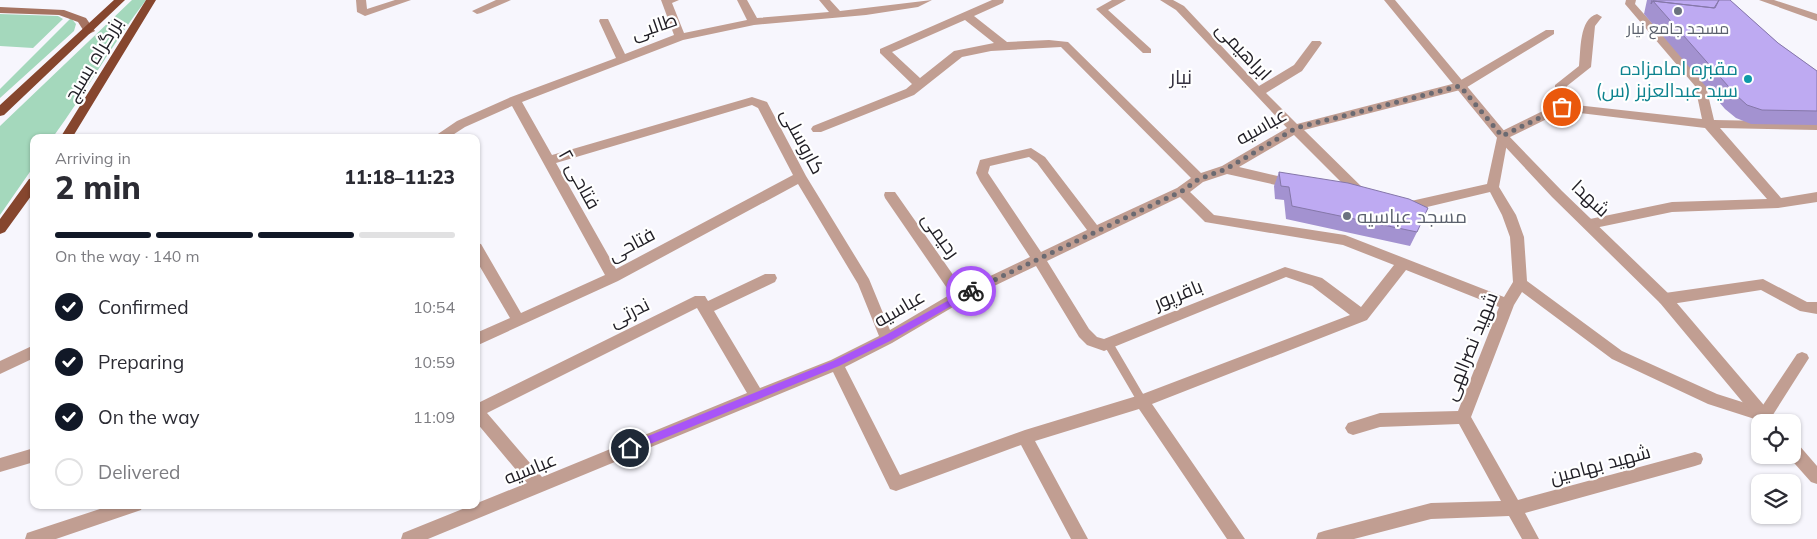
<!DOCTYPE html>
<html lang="en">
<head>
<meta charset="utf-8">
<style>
	:root { --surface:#fff; --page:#f7f7f7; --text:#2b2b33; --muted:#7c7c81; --line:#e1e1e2; --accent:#111827 }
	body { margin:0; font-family:Mulish,Cairo,sans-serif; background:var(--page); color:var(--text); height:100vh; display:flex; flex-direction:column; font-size:19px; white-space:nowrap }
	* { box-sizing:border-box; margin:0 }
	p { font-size:16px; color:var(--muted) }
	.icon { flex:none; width:28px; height:28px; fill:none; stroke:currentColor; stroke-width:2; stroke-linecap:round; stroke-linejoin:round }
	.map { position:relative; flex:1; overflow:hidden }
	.side { position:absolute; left:30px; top:134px; width:450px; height:375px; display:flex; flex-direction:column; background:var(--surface); border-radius:10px; box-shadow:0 1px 4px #0004 }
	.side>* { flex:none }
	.controls { position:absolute; left:1751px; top:414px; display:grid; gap:10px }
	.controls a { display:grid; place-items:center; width:50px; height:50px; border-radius:10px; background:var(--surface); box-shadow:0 1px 4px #0004; font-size:25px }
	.pin { position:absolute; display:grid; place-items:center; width:42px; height:42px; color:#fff; margin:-21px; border:2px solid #fff; border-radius:50%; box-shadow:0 1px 5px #0007 }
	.courier { position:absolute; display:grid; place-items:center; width:50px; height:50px; margin:-25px; border:4px solid #a855f7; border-radius:50%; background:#fff; color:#222; box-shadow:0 1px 6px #0007 }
	.head em { font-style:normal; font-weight:800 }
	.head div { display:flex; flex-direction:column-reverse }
	.head { display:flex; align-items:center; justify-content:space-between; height:85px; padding:0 25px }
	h1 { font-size:32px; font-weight:800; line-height:38px }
	.bar { display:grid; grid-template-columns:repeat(4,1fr); gap:8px 5px; align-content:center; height:60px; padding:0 25px }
	.bar i { height:6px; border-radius:4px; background:var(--line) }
	.bar .selected { background:var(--accent) }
	.bar p { grid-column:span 4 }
	ol { padding:0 25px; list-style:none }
	li { display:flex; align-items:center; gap:15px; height:55px }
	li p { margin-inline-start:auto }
	li .icon { padding:5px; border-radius:50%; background:var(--accent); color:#fff; stroke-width:4 }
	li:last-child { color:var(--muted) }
	li i { width:28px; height:28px; border:2px solid var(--line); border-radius:50% }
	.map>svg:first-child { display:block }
</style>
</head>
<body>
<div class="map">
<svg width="1817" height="539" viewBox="0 0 1817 539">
	<rect width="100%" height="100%" fill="#f7f6fd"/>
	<!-- green -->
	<path fill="#a4d8bc" d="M132,0h14c-34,44 -60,92 -93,137l-19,1v28l-34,49v-89z
		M0,14l58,2 5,3 -30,29 -33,-2z
		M71,18l5,6 -2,7 -74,67v-9z"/>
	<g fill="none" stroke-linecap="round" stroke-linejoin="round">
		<!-- service -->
		<path stroke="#c19e92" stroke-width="9" d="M1108,343l34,58"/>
		<!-- minor -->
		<path fill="#c19e92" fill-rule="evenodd" d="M356,0h10l1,9 28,-9h16l-46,16 -8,-4z
			M496,0h15l-30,13 -4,1 -5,-3z
			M661,0h18l-7,3 12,30 63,-13 -10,-20h10l10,18 72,-6 -10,-12h11l10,11 92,-11 -14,7 -52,8 -112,10 -71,15 -161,62 30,53 200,-58 15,5 39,74 63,103 21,51 61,-36 -66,-96 -1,-3 1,-3h10l68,97 67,-32 -50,-76 -4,-8 4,-13 51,-12 14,9 52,68 80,-37 14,-10 -130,-131 -70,4 -29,6 -48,38 -93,37h-8l-2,-3 2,-3 93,-37 6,-5 -32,-31v-4l112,-49h12l-1,3 -29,13 33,26 42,-2 19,2 133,131 21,-7 65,-38 -111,-118 -16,-10h13l11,6 75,80 35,-21 18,-24h8l2,2 -20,28 -36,22 31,31 159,-41 90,-53h8v4l-90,55 -160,41 64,63 1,3 -1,3h-10l-64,-64 -55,32 60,14 1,3 -1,3 -5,2 -67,-15 -24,8 -13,10 24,23 131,20 159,62 9,-15 -3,-45 -8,-22 -12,-23 -88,21 -7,-5 7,-5 85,-19 11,-51 57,-28v-20l24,-19c2,-16 0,-47 18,-52l5,3 -7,9 -4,41 -24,19v18l135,15 -7,-33 -70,-82 1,-4h10l-1,4 70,78 9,38 103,2v8l-97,-2 61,70 36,-6v10l-39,6 -106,4 -82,17 -5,-2 -2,-3 2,-3 5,-2 82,-17 95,-3 -62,-71 -142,-17 -55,27 -9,49 17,28 8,22 3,44 95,70 95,43 44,14 36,-54 5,-2 5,2 2,4 -40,63 -5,1 -56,-18 -96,-45 -90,-67 -8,13 -43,112 47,83 177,-48 6,2 2,5 -2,5 -6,2 -170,47 14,26h-17l-13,-23 -78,3 -77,20h-38l2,-6 6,-2 107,-28 70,-2 -42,-77 -79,3 -27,8 -5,-2 -3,-5 3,-5 32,-10 78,-2 41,-104 -93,-37 -39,50 -215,84 93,135h-18l-88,-130 -104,32 53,98h-17l-50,-94 -125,46 -6,-2 -57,-117 -405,167h-27l2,-6 124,-50 -51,-61v-18l219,-108h10l3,5 57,-27h10l2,4 -2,4 -61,29 46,77 71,-28 48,-24 -21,-52 -60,-100 -180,97 -142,65v-13l34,-15 -34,-58v-17l5,1 40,69 84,-38 -93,-169 -47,21 -17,11h-16l25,-17 54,-24 105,-39 -17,-37 1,-2h8l17,35 49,-19zM965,20l29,23 -40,8 -34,27 -28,-26zM752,105l6,3 35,67 -177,94 -60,-106zM1029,157l8,6 50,67 -46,22 -53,-79 2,-7zM1180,197l25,25 138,23 51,20 -33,42 -39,-29 -37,-11 -181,72 -7,-2 -8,-8 -42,-68zM1036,266l43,71 8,8 17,6 182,-74 26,9 38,29 -210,80 -115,35 -125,45 -55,-108 47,-24 73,-43zM697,308l50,85 -205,84 -55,-64z
			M1112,0h14l-18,10 43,39v4h-8l-47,-44z
			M1759,0h15l43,14v7z
			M1763,279l44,23h10v12l-17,-3 -39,-21 -96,15 -5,-2 -2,-4 2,-4 5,-2z
			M34,345v13l-34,16v-13z
			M34,448v14l-34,10v-14z
			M112,505h31l-2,5 -85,29h-31l2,-6 6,-2z"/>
		<!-- tertiary -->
		<path fill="#c19e92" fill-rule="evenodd" d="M1384,0h11l111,133 56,58 108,104 104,122 3,5 -17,1 -100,-120 -108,-106 -54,-58z
			M1792,442l6,2 19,22v18l-6,-2 -24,-27h5z"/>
		<!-- secondary -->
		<path fill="#a57361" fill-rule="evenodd" d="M0,7l64,3 22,8 9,13 -6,3 -4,-1 -7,-11 -19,-7 -59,-2z"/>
		<!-- trunk -->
		<path fill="#86462e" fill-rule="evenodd" d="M114,0h11l-121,115 -4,1v-11z
			M146,0h10l-84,138h-12z
			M34,178v14l-29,40 -5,2v-15l29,-40z"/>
	</g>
	<!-- wall -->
	<path fill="#a392d0" d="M1647,0h83l48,43 39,28v54l-66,-1 -15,-6 -11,-9 -81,-95z
		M1279,172l138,60 -7,14 -124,-27 -2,-19 -9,-1 -1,-13z"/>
	<!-- building -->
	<path fill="#beaaf2" stroke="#8577a9" d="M1652,0h67l-5,8 -61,-7 -2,3z
		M1719,0h11l48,43 39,28v40l-55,-1 -15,-5 -11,-10 -83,-94 62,7z
		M1279,172l69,11 61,16 19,9 -11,24 -125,-26 -3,-19 -8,-1z"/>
	<!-- route -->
	<path fill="#a855f7" d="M971,288l3,1v4l-84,48 -51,25 -206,85h-7l-1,-3 1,-3 207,-84 51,-25z"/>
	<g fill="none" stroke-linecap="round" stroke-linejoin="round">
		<!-- done -->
		<path stroke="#6b6a71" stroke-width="5" stroke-dasharray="0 9" d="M971,291l211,-100 17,-12 27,-10 70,-41 164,-42 42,50 60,-29"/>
	</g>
	<!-- markers -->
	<g fill="#6b7280" stroke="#fff" stroke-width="2">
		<circle cx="1678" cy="11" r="5"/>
		<circle cx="1347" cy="216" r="5"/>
	</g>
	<circle fill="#0f9aa8" stroke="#fff" stroke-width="2" cx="1748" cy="79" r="5"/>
	<g text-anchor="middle" stroke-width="4.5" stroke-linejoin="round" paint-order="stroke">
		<!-- far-worship labels -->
		<g font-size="16" fill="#5b616d" stroke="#fff">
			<text x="1678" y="34">مسجد جامع نیار</text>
		</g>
		<!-- street labels -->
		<g font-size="19" fill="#201e25" stroke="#fff">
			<text transform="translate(654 26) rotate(-19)" y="7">طالبی</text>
			<text transform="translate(1244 51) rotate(47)" y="7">ابراهیمی</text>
			<text transform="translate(93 59) rotate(-59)" y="7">بزرگراه بسیج</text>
			<text transform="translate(1261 126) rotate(-29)" y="7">عباسیه</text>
			<text transform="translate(803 141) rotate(62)" y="7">کاروسلی</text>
			<text transform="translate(580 179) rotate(61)" y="7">فتاحی ۲</text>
			<text transform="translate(1591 198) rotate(43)" y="7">شهدا</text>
			<text transform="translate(941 235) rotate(55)" y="7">رحیمی</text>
			<text transform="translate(631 244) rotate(-28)" y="7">فتاحی</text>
			<text transform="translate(1178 294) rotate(-22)" y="7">باقرپور</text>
			<text transform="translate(899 308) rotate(-30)" y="7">عباسیه</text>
			<text transform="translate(629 312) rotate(-27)" y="7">ندرتی</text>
			<text transform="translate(1470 346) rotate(-68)" y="7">شهید نصرالهی</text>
			<text transform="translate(1600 464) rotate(-15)" y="7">شهید بهامین</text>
			<text transform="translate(530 468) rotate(-22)" y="7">عباسیه</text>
		</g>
		<!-- culture labels -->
		<g font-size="19" fill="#0d838f" stroke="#fff" text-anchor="end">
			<text x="1738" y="75">مقبره امامزاده<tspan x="1738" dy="22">سید عبدالعزیز (س)</tspan></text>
		</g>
		<!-- worship labels -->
		<g font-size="19" fill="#5b616d" stroke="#fff" text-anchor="start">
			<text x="1357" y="223">مسجد عباسیه</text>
		</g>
		<!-- neighbourhood labels -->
		<g font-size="20" fill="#353140" stroke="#fff">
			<text x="1181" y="84">نیار</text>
		</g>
	</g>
</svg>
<div class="controls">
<a><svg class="icon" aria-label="locate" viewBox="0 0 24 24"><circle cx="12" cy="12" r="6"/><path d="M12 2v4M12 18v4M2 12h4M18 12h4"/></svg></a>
<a><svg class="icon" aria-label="layers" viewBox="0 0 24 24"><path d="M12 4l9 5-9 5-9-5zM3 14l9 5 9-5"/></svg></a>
</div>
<div class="pin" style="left:1562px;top:107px;background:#ea580c"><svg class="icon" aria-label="bag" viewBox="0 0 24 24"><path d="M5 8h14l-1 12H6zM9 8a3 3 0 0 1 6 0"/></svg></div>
<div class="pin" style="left:630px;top:448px;background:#1f2937"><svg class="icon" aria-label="home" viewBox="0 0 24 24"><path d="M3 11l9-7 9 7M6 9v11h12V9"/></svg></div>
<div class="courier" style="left:971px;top:291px"><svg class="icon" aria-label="bike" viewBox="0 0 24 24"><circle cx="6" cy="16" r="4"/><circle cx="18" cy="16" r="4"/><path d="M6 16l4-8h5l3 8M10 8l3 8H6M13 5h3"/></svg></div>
<section class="side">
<div class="head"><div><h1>2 min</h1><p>Arriving in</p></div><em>11:18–11:23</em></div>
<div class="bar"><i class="selected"></i><i class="selected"></i><i class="selected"></i><i></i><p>On the way · 140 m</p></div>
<ol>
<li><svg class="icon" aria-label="check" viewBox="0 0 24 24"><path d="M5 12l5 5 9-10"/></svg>Confirmed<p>10:54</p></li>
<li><svg class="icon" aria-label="check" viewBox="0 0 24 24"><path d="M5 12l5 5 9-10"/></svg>Preparing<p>10:59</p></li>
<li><svg class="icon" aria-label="check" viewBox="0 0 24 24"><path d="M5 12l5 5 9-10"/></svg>On the way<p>11:09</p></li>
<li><i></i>Delivered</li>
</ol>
</section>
</div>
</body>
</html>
